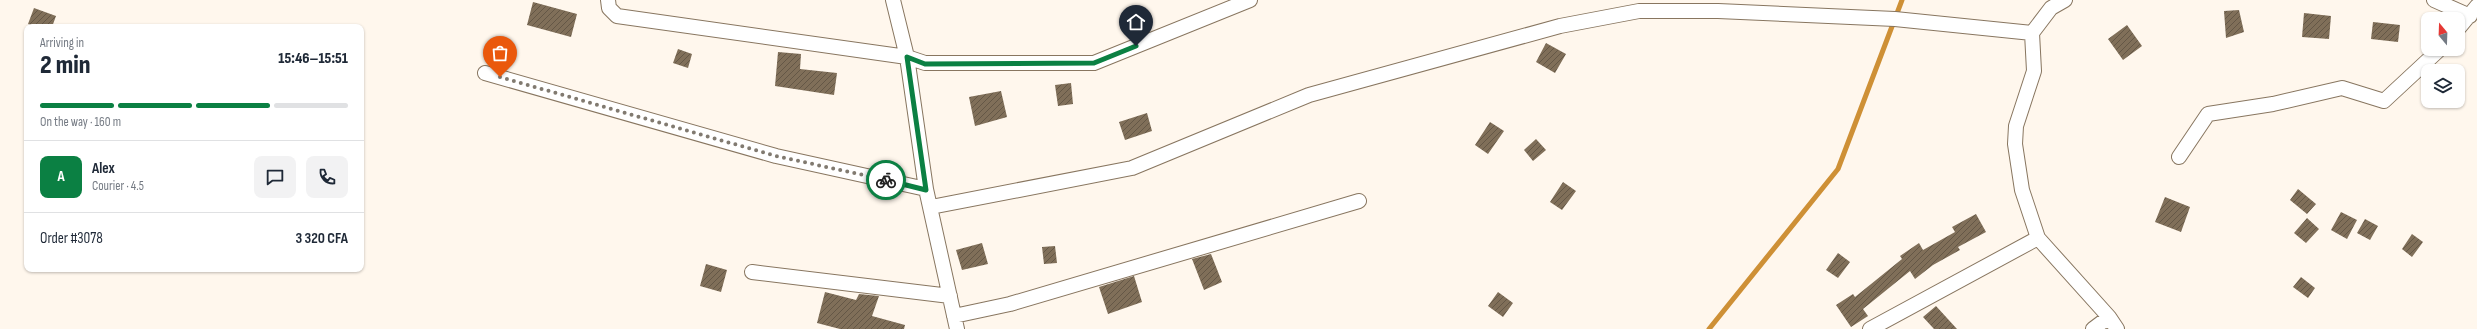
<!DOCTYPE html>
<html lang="en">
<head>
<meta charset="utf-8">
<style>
	:root { --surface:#fff; --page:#f2f2f3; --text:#1f2937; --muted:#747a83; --line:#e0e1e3; --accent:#0b8043 }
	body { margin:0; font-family:"Sofia Sans Condensed",sans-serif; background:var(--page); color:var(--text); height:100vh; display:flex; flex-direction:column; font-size:15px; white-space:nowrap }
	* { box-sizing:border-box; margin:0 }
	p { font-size:13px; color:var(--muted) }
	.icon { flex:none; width:22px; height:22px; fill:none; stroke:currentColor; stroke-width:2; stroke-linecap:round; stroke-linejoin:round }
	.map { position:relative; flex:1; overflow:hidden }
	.panel { position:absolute; left:24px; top:24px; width:340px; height:248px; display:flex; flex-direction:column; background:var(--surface); border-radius:8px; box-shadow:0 1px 3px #0004 }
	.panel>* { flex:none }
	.needle { width:26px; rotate:341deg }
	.controls { position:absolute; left:2421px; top:12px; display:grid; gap:8px }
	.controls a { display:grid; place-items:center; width:44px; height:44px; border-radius:8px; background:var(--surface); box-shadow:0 1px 3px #0004; font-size:20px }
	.pin { position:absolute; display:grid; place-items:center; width:34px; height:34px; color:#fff; margin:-41px -17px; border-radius:50% 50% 50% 0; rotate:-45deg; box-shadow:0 0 4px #0007 }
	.pin .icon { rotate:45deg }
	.courier { position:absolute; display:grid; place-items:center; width:40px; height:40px; margin:-20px; border:3px solid #0b8043; border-radius:50%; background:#fff; color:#222; box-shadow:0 1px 5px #0007 }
	.headline em { font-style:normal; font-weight:800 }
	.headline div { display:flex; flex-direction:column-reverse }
	.headline { display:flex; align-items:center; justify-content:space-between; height:68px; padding:0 16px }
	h1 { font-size:26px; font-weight:800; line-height:30px }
	.bar { display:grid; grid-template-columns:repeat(4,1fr); gap:6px 4px; align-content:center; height:48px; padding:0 16px }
	.bar i { height:5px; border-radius:3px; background:var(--line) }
	.bar .on { background:var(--accent) }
	.bar p { grid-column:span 4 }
	.line { display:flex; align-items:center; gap:10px; padding:0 16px; border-top:1px solid var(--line) }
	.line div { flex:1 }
	.round { display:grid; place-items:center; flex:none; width:42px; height:42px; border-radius:8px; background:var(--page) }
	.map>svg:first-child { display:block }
</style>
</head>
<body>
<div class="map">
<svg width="2477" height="329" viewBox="0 0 2477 329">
	<defs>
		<pattern id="building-hatch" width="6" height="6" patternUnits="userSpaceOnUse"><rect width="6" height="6" fill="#806f59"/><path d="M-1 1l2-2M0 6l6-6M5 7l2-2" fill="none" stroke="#645746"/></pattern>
	</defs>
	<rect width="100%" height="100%" fill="#fff7ed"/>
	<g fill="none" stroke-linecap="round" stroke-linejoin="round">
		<!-- stream -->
		<path stroke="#ce9036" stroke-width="5" d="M1709,329l129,-160 64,-169"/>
	</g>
	<!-- building -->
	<path fill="url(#building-hatch)" d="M533,2l44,12 -6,23 -44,-12z
		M34,8l22,8 -4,11h-17l-7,-3z
		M2239,10l5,22 -18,6 -2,-27z
		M2304,13l27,3 -2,23 -27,-2z
		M2373,22l27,3 -2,17 -27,-3z
		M2127,25l15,21 -19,14 -15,-21z
		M1546,43l20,11 -11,19 -19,-11z
		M678,49l14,5 -4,14 -15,-5z
		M778,52l23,2 -1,15 37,4 -3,22 -59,-9z
		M1071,83l2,21 -15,2 -3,-21z
		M1001,91l6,26 -32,9 -6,-29z
		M1147,113l5,18 -27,9 -6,-18z
		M1490,122l14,9 -16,23 -13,-9z
		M1536,139l10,11 -13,11 -9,-11z
		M1563,182l13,9 -14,19 -12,-8z
		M2298,189l18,15 -9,10 -17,-14z
		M2165,197l25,10 -9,25 -26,-10z
		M2341,212l16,8 -10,19 -16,-9z
		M1976,214l10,18 -28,15 2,3 -27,15 -18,14 -5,-8 -47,38 5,7 -17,11 -15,-22 17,-11 2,3 47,-38 -2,-3 19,-13 4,7 32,-18 -3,-5z
		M2307,218l12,11 -13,14 -12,-10z
		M2365,219l13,7 -8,14 -13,-7z
		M2412,234l11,8 -11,15 -10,-8z
		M982,243l6,21 -26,6 -6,-20z
		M1055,246l2,17 -13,1 -2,-17z
		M1838,253l12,9 -12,16 -12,-8z
		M1211,254l11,28 -18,8 -12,-31z
		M706,264l21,6 -6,22 -21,-6z
		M1134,276l8,26 -34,12 -9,-27z
		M2301,277l14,11 -7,10 -15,-11z
		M825,292l31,8 3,-6 20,2 -7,20 33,9 -1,4h-64l-23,-6z
		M1498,292l15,11 -10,14 -15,-11z
		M1936,306l21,23h-23l-11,-12z"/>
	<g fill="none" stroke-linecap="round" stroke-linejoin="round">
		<defs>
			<path id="street" d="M608,0l1,8 8,8 290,41 18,6h169l156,-63
				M893,0l14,57 19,132 31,140
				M2065,0l-14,8 -19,25 2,38 -18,55 -1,18 7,46 16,48 71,79 8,12
				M2434,0l36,16
				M2458,29l19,-23
				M485,73l291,83 150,33
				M2179,157l29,-43 65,-10 69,-16 42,13 56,-52
				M931,207l201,-39 177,-73 251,-69 79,-15h79l177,8 137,14
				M752,272l198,24
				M954,316l56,-12 349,-103
				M1870,329l168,-91
				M2093,329l16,-12"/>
		</defs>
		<!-- street casing -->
		<use href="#street" stroke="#887660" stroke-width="16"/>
		<!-- street -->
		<use href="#street" stroke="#fff" stroke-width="14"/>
	</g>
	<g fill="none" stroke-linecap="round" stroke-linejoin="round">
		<!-- done -->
		<path stroke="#817a70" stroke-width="4" stroke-dasharray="0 7.2" d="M500,77l276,79 110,24"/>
		<!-- route -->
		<path stroke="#0b8043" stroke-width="5" d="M886,180l40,10 -19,-133 18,7 169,-1 42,-17"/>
	</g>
</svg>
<div class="controls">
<a><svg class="needle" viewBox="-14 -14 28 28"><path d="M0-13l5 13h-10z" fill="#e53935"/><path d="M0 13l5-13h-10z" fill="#747a83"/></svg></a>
<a><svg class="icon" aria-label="layers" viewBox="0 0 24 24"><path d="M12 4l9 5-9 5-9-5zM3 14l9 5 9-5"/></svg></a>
</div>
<div class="pin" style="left:500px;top:77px;background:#ea580c"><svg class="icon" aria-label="bag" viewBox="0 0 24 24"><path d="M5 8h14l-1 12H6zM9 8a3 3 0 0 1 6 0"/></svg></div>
<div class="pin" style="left:1136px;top:46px;background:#1f2937"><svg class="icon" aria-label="home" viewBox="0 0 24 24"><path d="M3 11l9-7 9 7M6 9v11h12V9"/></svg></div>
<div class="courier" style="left:886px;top:180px"><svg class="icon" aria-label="bike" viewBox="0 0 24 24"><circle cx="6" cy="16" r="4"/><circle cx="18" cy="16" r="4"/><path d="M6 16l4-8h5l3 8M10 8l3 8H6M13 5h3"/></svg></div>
<section class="panel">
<div class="headline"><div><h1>2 min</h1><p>Arriving in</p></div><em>15:46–15:51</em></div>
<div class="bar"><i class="on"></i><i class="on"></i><i class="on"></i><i></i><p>On the way · 160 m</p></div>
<div class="line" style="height:72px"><b class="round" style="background:var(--accent);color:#fff">A</b><div><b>Alex</b><p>Courier · 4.5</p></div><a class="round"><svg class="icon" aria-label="chat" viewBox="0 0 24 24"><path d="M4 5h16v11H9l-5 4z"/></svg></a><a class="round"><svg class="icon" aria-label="phone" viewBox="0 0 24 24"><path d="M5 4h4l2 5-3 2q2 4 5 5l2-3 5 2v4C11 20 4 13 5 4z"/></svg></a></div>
<div class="line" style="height:52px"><div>Order #3078</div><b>3 320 CFA</b></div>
</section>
</div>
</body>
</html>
